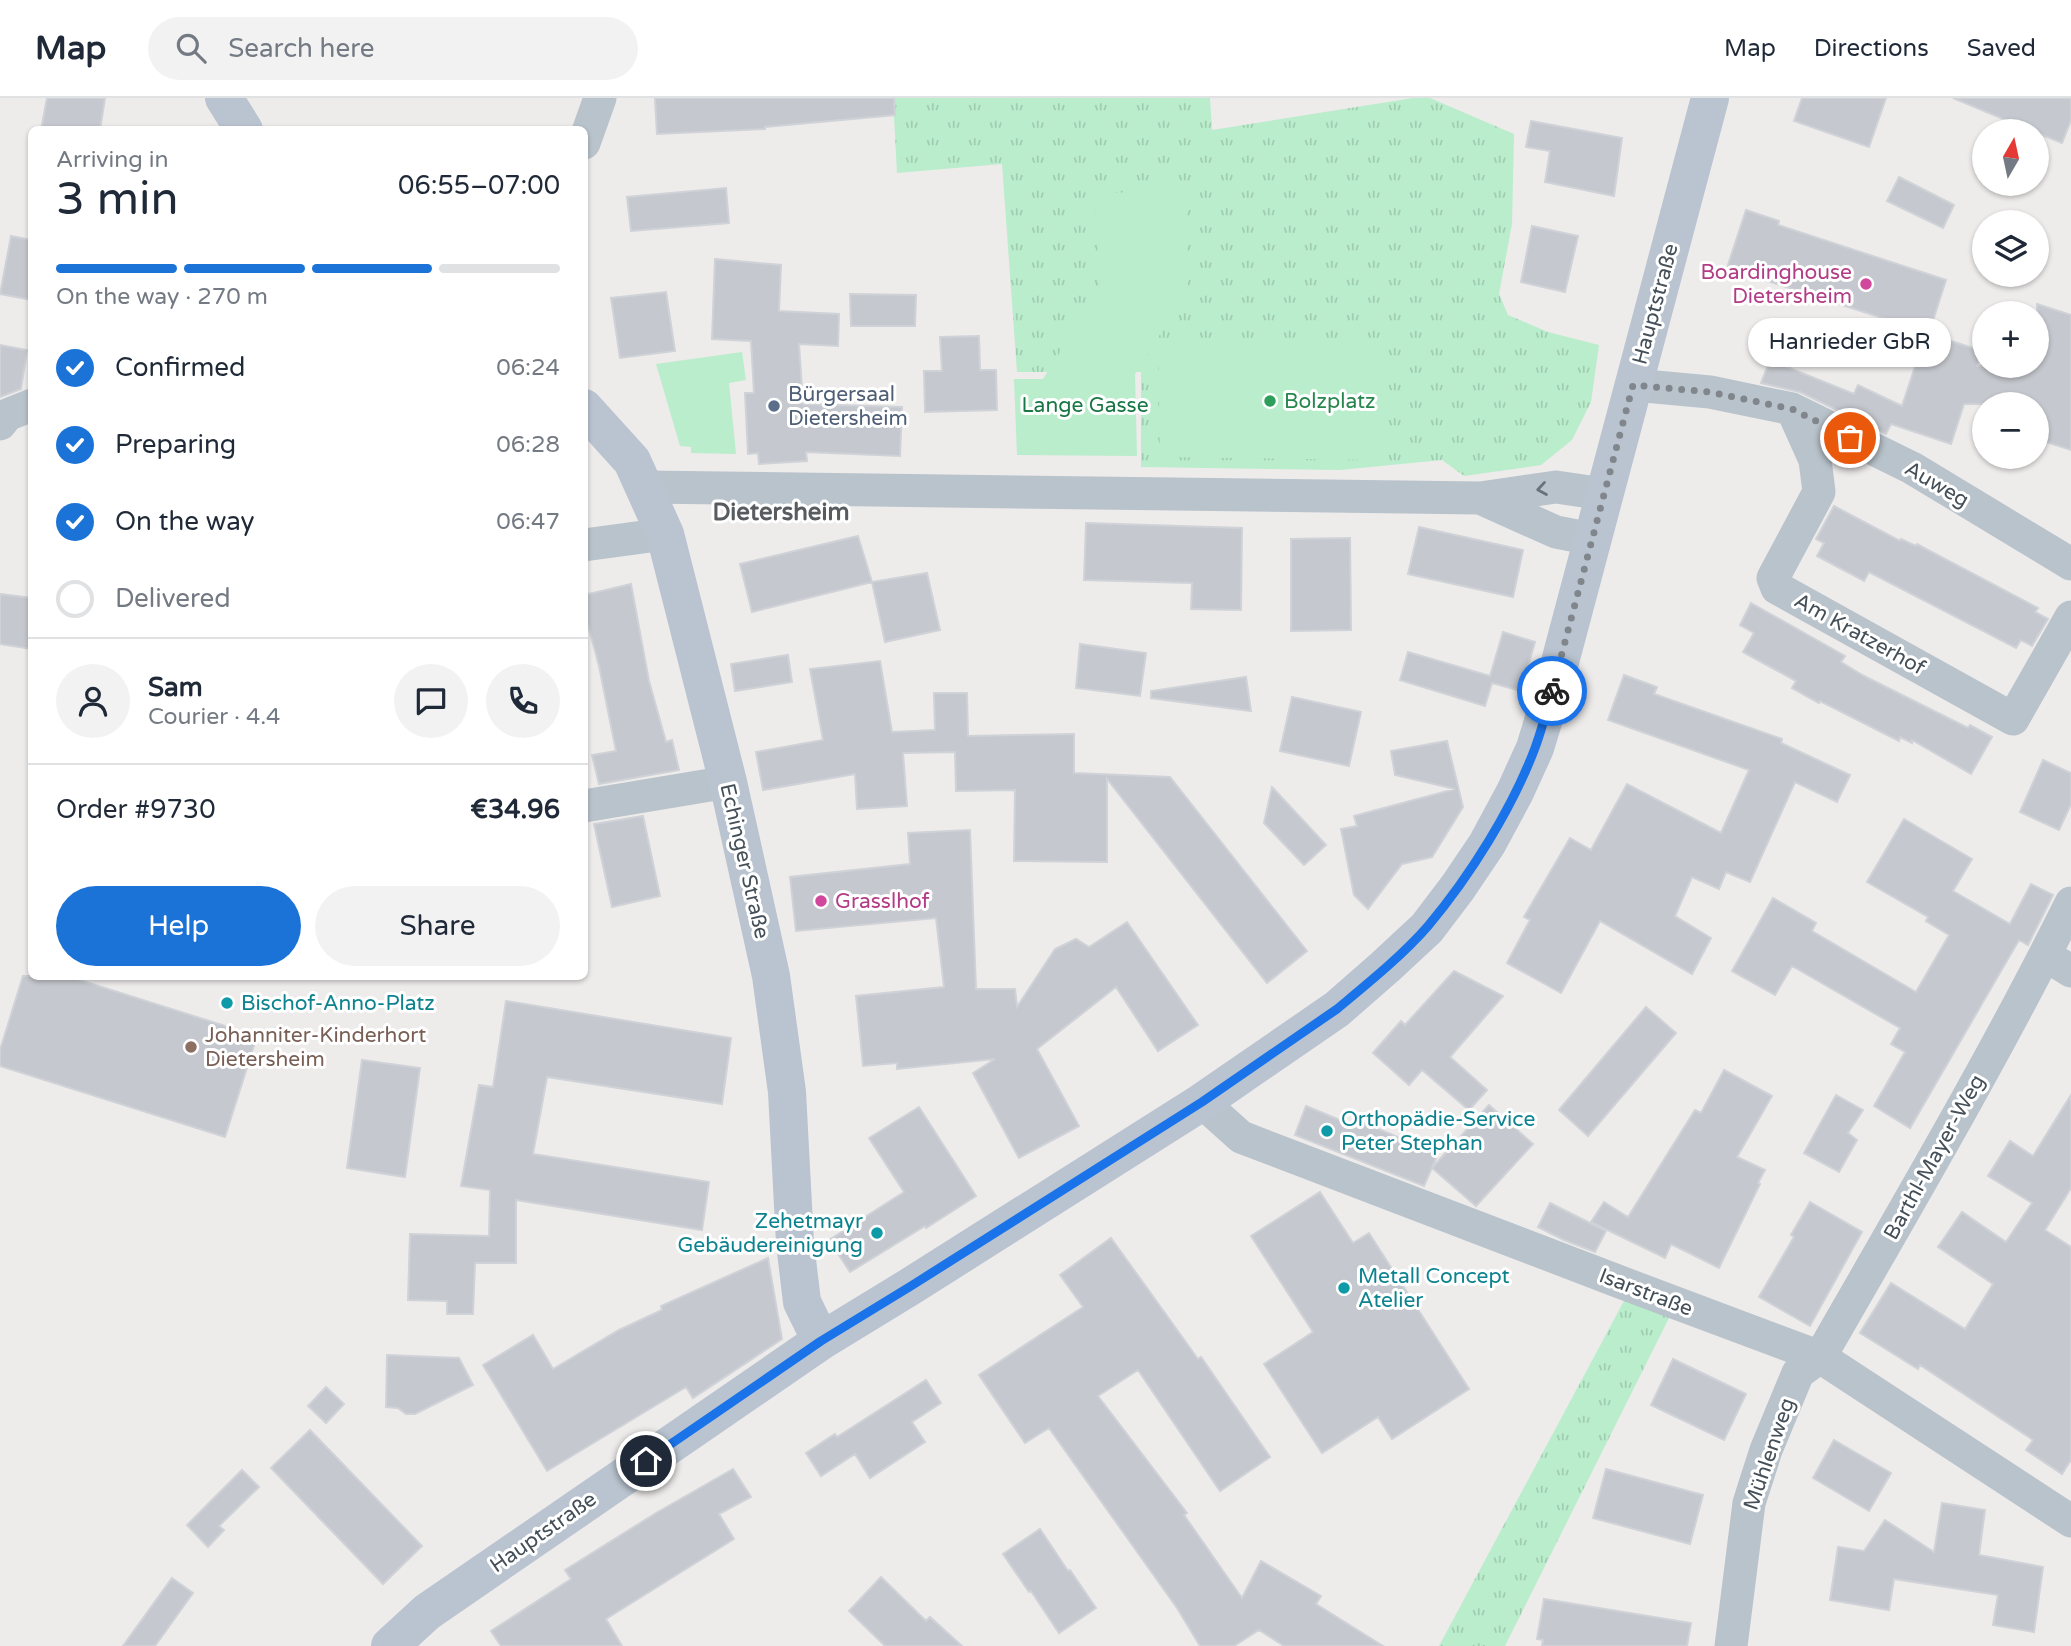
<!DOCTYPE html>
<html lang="en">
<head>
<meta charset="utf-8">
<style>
	:root { --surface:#fff; --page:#f2f2f3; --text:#1f2937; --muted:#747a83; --line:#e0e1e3; --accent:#1c73d7 }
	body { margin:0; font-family:"Varela Round",sans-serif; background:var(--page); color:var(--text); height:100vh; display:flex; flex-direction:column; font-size:26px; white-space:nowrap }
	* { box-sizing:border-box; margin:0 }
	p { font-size:23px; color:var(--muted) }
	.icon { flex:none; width:38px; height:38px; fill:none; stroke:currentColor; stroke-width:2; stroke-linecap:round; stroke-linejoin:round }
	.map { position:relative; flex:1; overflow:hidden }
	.panel { position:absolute; left:28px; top:28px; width:560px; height:854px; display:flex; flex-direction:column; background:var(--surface); border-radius:10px; box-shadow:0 2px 5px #0004 }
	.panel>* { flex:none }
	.needle { width:46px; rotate:9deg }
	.buttons { position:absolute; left:1972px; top:21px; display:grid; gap:14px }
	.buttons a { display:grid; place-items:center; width:77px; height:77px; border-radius:50%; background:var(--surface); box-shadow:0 2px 5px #0004; font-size:35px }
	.pin { position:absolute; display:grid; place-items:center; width:60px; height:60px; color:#fff; margin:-30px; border:4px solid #fff; border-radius:50%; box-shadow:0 2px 7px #0007 }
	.courier { position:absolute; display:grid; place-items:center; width:70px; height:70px; margin:-35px; border:5px solid #1a73e8; border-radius:50%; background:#fff; color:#222; box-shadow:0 2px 9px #0007 }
	.bubble { position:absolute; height:49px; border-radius:24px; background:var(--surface); box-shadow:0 2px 5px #0004; font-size:23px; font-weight:600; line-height:49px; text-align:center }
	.head em { font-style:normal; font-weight:600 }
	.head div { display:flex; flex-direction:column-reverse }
	.head { display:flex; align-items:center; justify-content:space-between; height:119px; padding:0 28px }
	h1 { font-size:46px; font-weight:600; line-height:52px }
	.bar { display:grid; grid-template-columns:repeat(4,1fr); gap:10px 7px; align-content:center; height:84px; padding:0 28px }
	.bar i { height:9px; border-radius:5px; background:var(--line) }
	.bar .current { background:var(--accent) }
	.bar p { grid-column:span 4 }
	.line { display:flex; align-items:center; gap:18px; padding:0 28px; border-top:2px solid var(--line) }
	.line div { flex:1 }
	.round { display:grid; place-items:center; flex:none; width:74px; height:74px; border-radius:37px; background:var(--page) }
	ol { padding:0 28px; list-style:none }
	li { display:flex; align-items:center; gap:21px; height:77px }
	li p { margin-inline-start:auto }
	li .icon { padding:7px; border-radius:50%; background:var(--accent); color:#fff; stroke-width:4 }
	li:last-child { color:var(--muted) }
	li i { width:38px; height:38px; border:4px solid var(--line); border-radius:50% }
	.button { display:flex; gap:14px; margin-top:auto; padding:14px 28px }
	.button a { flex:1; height:80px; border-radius:42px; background:var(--accent); color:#fff; font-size:28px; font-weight:600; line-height:80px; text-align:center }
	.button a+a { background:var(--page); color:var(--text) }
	header { display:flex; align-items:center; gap:42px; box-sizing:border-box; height:98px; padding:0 35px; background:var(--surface); border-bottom:2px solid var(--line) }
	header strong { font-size:33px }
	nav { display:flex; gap:38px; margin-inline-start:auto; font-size:24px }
	.search { width:490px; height:63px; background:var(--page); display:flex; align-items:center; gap:18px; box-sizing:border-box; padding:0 24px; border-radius:38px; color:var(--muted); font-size:26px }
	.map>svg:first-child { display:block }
</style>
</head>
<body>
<header>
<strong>Map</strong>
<div class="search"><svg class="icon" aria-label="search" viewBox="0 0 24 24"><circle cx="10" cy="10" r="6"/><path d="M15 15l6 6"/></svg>Search here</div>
<nav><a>Map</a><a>Directions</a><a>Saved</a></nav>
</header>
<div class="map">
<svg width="2071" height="1548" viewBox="0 0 2071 1548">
	<defs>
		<pattern id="grass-tufts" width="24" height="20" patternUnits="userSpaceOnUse" patternTransform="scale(1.75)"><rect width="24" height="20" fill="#b9edcb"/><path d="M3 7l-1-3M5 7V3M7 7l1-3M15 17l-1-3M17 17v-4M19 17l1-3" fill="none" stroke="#a0cdb0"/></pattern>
	</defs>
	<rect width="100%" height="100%" fill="#eeebeb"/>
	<!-- grass -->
	<path fill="url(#grass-tufts)" d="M893,0h317l2,32 201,-32h17l84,36 -2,90 -13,70 9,21 40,17 51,13 -8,57 -19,38 -31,25 -77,11 -22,-16 -102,10 -199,-3v-95h-124l-15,-208 -105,9z
		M1625,1201l45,17 -165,330h-66z"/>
	<!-- green -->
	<path fill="#b9edcb" d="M1186,91l2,101 -53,84 2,82 -120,-1 -3,-76h29l57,-91 -6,-94z
		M1158,246l221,1 5,115 -224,-3z
		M742,254l4,28 -17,3 7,71 -45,-1v-6l-11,-1 -24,-82z"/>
	<!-- building -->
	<path fill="#c5c8ce" stroke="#cfd2d7" stroke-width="2" d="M47,0h58l-5,32h-59z
		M655,0h239l1,17 -130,12v2l-108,5z
		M1802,0h84l-17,49 -75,-26z
		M1953,0h118v22l-9,23 -25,-10v-2h-5z
		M1531,23l91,17 -8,58 -69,-14 5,-31 -24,-4z
		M1899,79l55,28 -11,23 -56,-27z
		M726,90l3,35 -98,8 -4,-34z
		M1746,112l33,11 -1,4 168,55 -17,53 -202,-65z
		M1532,128l46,10 -13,56 -44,-10z
		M11,138l21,4v60l-32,-6z
		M715,161l66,6 -2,46 60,3 -1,32 -39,-2 4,60 99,3 -2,49 -94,-4 1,9 -48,3 -1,-11 -10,1 -3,-61h9l-3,-52 -39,-2z
		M666,194l9,59 -55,7 -9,-60z
		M850,196l66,1 -1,31h-64z
		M2037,206l34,11v135l-34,-11v-35h-73l-13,40 -60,-20 -5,10 -86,-42 -39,-9 9,-23 84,34 4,-9 44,21 24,-73 56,18 -5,15h60z
		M979,238l1,34h16l1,40 -72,2 -1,-41h18l-2,-34z
		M0,247l27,5 -6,39 -21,8z
		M1834,408l66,35 1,-2 15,7 1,-2 121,64 -3,4 13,7 -16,27 -11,-6 -5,8 -147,-76 -5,9 -47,-25 7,-13 -8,-4z
		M1086,425l156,5 -1,82 -50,-1 1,-26 -108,-3z
		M1419,429l104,23 -10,47 -105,-23z
		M858,438l14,46 -120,30 -12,-48z
		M1350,440l1,92 -60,1v-92z
		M927,475l13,57 -55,12 -13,-60z
		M631,486l18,97 17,61 6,-2 7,30 -80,14 -7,-29 24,-4 -17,-85 -15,-56v-15z
		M0,496l32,4v51l-32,-5z
		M1751,505l94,53 -4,6 23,14 104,52 2,-3 22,12 -21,37 -59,-34v3l-12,-6 -1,4 -79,-40 -1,2 -27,-15 4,-7 -53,-29 11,-19 -14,-8z
		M1503,534l32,10 -14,49 -29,-8 -7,23 -85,-26 8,-28 82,24z
		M1080,546l66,9 -6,43 -64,-8z
		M788,557l4,27 -57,9 -4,-27z
		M880,563l12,71 43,-2 -1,-37h33l1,43 106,-2v39l96,4 137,174 -40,32 -160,-204v83l-93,-1 1,-71 -59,1 -1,-39 -52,1 4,53 -50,3 -2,-35 -92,16 -7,-38 67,-12 -13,-71z
		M1624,577l33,12 -3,7 128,45 -1,4 69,32 -13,27 -42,-20 -45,100 -24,-10 -7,17 -27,-12 -17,39 36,22 -19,36 -92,-53 -39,72 -54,-30 23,-43 -6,-3 46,-79 21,12 36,-66 94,49 28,-63 -141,-50z
		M1246,579l5,34 -100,-13v-7z
		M1292,599l69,15 -12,54 -69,-15z
		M1447,643l16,66 -31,50 -30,7 -34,45 -14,-14 -13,-66 16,-3 -3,-10 101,-27 -60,-14 -4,-24z
		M2043,662l28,13v31l-12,26 -39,-18z
		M1272,689l54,58 -22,20 -40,-42z
		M643,718l17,80 -48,11 -18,-83z
		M1904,721l68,40 -19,32 57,33 21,-40 22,11 -25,50 -9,-5 -109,188 -36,-22 31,-54 -14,-8 9,-16 -108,-62 -17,29 -43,-24 41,-73 43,25 -4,8 104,61 33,-57 -23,-14 2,-4 -61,-35z
		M970,732l6,159h39l2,18 38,-58 21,-10 13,8 38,-25 71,103 -40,26 -42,-64 -79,62 42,77 -60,32 -46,-85 22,-14 -98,10v-6l-34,3 -7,-70 88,-9 -8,-69 -140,13 -6,-54 120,-13 -2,-31z
		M1454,873l49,25 -53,61 37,33 -18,20 -47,-40 -13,15 -36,-32 28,-32 4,4z
		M23,878h44l190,60 -32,101 -225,-71v-16z
		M506,903l225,37 -9,66 -175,-27 -14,77 176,28 -7,48 -186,-30v63h-41l-2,51h-26v-13l-39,-1 2,-66 79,2 1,-46 -29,-4 18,-101 14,2z
		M1646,909l30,26 -88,103 -29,-26z
		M362,962l58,8 -15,109 -58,-9z
		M1724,972l48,26 -35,61 28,13 -7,13 2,1 -41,84 -48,-24 -6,14 -74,-36 13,-20 24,15 67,-107 6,3z
		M1836,997l27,15 -15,23 9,7 -18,32 -35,-19z
		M2071,997v93l-26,42 26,17v213l-9,14 -36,-24 7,-10 -113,-75 -2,4 -58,-36 31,-50 74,46 28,-45 -55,-37 24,-35 44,30 26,-39 -44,-27 22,-35 23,15z
		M1489,1007l44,39 -57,62 -44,-38z
		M1306,1008l53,22 3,-6 76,32 -14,32 -129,-51z
		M919,1009l57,89 -50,32 -1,-2 -75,46 -21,-32 75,-48 -35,-54z
		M1320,1094l33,51 16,-10 100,156 -77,50 -14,-22 -56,36 -58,-89 49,-32 -62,-96z
		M1810,1104l52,30 -52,94 -51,-29 35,-60 -3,-2z
		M1550,1105l56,28 -11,21 -31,-12 -26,-13z
		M1111,1140l87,121 3,-2 69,100 -50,34 -82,-121 -40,26 89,117 -3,2 58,83 19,-37 60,35 -5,8 67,42h-99l-25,-16 -25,16h-34l-23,-38 -128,-180 -24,15 -46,-68 104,-68 -23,-32z
		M768,1160l14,81 -89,59 -7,-11 -139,84 -64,-106 50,-30 20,34 66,-39 43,-20 -1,-4z
		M387,1257l72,3 14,27 -58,29h-9l-8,-6 -12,-1z
		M1673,1261l73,35 -22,46 -73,-35z
		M926,1282l15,23 -29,19 13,20 -55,36 -15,-24 -34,22 -15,-23 29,-19 2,3z
		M326,1289l18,17 -18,19 -18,-17z
		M310,1332l112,116 -39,38 -112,-116z
		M1834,1342l57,33 -22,38 -56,-33z
		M733,1371l18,28 -32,17 15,25 -128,80 16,27h-121l-10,-15 80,-52 -6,-9 91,-57z
		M1606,1371l97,26 -13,49 -97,-26z
		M242,1372l17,17 -40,39 5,4 -16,17 -21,-22z
		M1942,1405l43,7 -6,45 64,12 -9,65 -41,-7 5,-30 -104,-16 -5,31 -59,-10 8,-53 26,4 21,-31 49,32z
		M1040,1431l28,42 2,-1 26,38 -37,25 -28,-42 -2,1 -26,-38z
		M881,1479l45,44 4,-4 32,29h-77l-36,-35z
		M172,1480l21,15 -38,53h-32z
		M1544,1501l147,24 -4,23h-145l1,-6 -6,-1z"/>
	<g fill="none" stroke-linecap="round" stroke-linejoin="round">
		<!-- street -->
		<path stroke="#b9c3cb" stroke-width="33" d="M584,45l16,-45
			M1634,287l76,7 82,17 120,59 159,96
			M1792,311l23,51 4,32 -46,86 4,10 236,131 58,-102
			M0,326l7,-9 25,-10
			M644,389l836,11 76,-11 48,7
			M1480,400l76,34 36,7
			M584,447l81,-11
			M584,708l144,-24
			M2045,857l26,16
			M1202,1004l39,35 379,145 200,75 251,164
			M1731,1548l18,-143 17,-53 32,-77 22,-16c86,-150 174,-299 251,-454"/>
		<!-- secondary -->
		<path stroke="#b9c4d0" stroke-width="38" d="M224,0l20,32
			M584,310l48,53 33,73 63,248 43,194 16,116 8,151 7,59 19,39
			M390,1548l37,-34 394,-271 90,-55 291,-184 135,-93 48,-42 42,-39 31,-41 29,-43 28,-52 20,-44 17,-56 158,-594"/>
	</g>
	<!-- one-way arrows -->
	<defs><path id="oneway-chevron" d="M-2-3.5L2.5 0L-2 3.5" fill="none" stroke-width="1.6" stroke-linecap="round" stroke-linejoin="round" transform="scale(1.75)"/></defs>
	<use stroke="#67727a" href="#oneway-chevron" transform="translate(1542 391) rotate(171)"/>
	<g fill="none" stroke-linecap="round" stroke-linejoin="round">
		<!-- done -->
		<path stroke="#80868b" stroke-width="7" stroke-dasharray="0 12.6" d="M1552,593l81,-306 77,7 82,17 58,29"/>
		<!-- route -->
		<path stroke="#1a73e8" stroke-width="9" d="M646,1363l175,-120 90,-55 291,-184 135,-93c30,-25 66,-54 91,-83 42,-50 84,-117 107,-178 7,-19 12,-38 17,-57"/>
	</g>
	<!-- markers -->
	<g fill="#d1479c" stroke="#fff" stroke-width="2.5">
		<circle cx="1866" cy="186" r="7"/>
		<circle cx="821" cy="803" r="7"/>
	</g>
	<circle fill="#2e9e5b" stroke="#fff" stroke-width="2.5" cx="1270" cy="303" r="7"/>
	<circle fill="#5c6f8a" stroke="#fff" stroke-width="2.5" cx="774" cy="308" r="7"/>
	<g fill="#0f9aa8" stroke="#fff" stroke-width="2.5">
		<circle cx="227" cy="905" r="7"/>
		<circle cx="1327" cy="1033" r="7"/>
		<circle cx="877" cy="1135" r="7"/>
		<circle cx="1344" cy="1190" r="7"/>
	</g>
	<circle fill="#8d6e63" stroke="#fff" stroke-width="2.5" cx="191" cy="949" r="7"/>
	<g text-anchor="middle" stroke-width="6" stroke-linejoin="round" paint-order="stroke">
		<!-- hotel labels -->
		<g font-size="21" fill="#b23c85" stroke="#fff" text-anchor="end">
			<text x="1852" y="181">Boardinghouse<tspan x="1852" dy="24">Dietersheim</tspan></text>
			<text x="835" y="810" text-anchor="start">Grasslhof</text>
		</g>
		<!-- street labels -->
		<g font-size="21" fill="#444f58" stroke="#fff">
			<text transform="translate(1655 206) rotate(-75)" y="7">Hauptstraße</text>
			<text transform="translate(1937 386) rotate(30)" y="7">Auweg</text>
			<text transform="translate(1860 536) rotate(29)" y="7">Am Kratzerhof</text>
			<text transform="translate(745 763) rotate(77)" y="7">Echinger Straße</text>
			<text transform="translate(1934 1059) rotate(-61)" y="7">Barthl-Mayer-Weg</text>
			<text transform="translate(1646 1194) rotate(21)" y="7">Isarstraße</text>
			<text transform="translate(1769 1356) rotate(-71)" y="7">Mühlenweg</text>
			<text transform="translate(543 1434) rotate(-35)" y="7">Hauptstraße</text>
		</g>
		<!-- service labels -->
		<g font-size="21" fill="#4e5e75" stroke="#fff" text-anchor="start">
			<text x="788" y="303">Bürgersaal<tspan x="788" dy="24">Dietersheim</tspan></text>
		</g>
		<!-- leisure labels -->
		<g font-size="21" fill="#27864d" stroke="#fff" text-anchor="start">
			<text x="1284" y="310">Bolzplatz</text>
		</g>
		<!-- park labels -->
		<g font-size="21" fill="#187745" stroke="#fff">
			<text x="1085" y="314">Lange Gasse</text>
		</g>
		<!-- culture labels -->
		<g font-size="21" fill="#0d838f" stroke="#fff" text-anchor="start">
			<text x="241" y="912">Bischof-Anno-Platz</text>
			<text x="1341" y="1028">Orthopädie-Service<tspan x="1341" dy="24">Peter Stephan</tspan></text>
			<text x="863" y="1130" text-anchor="end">Zehetmayr<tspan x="863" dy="24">Gebäudereinigung</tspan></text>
			<text x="1358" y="1185">Metall Concept<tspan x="1358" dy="24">Atelier</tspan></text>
		</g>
		<!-- education labels -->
		<g font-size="21" fill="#785e54" stroke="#fff" text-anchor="start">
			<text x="205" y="944">Johanniter-Kinderhort<tspan x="205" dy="24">Dietersheim</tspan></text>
		</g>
		<!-- quarter labels -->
		<g font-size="24" font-weight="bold" fill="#585c60" stroke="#fff">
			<text x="781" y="422">Dietersheim</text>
		</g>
	</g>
</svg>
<div class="buttons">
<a><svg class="needle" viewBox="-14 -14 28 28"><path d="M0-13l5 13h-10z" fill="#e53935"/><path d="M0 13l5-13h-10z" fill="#747a83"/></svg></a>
<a><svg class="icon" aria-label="layers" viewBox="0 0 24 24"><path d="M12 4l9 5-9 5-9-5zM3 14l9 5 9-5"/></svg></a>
<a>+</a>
<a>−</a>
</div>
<div class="pin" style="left:1850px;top:340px;background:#ea580c"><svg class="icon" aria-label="bag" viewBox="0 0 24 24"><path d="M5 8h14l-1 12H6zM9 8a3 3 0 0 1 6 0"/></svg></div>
<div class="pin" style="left:646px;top:1363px;background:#1f2937"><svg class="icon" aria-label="home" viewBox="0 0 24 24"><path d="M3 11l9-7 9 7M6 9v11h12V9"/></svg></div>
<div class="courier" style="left:1552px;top:593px"><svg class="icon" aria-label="bike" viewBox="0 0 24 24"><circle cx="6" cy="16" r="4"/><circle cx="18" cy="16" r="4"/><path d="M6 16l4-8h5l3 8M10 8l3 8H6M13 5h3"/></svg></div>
<div class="bubble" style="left:1748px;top:220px;width:203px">Hanrieder GbR</div>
<section class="panel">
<div class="head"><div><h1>3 min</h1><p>Arriving in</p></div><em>06:55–07:00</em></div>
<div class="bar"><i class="current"></i><i class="current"></i><i class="current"></i><i></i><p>On the way · 270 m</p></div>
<ol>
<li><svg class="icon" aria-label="check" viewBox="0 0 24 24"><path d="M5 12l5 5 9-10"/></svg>Confirmed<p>06:24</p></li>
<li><svg class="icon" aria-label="check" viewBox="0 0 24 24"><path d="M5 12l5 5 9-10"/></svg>Preparing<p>06:28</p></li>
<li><svg class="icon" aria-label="check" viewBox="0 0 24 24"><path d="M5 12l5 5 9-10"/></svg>On the way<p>06:47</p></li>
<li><i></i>Delivered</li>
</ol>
<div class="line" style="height:126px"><a class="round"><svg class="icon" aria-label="person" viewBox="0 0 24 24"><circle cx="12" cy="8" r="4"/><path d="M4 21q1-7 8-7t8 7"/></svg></a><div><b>Sam</b><p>Courier · 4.4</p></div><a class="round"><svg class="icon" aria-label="chat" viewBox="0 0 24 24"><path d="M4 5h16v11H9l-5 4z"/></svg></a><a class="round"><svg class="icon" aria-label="phone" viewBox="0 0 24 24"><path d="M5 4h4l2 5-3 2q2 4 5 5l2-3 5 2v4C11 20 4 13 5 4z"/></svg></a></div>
<div class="line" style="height:91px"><div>Order #9730</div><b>€34.96</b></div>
<div class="button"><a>Help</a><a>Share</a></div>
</section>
</div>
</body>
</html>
